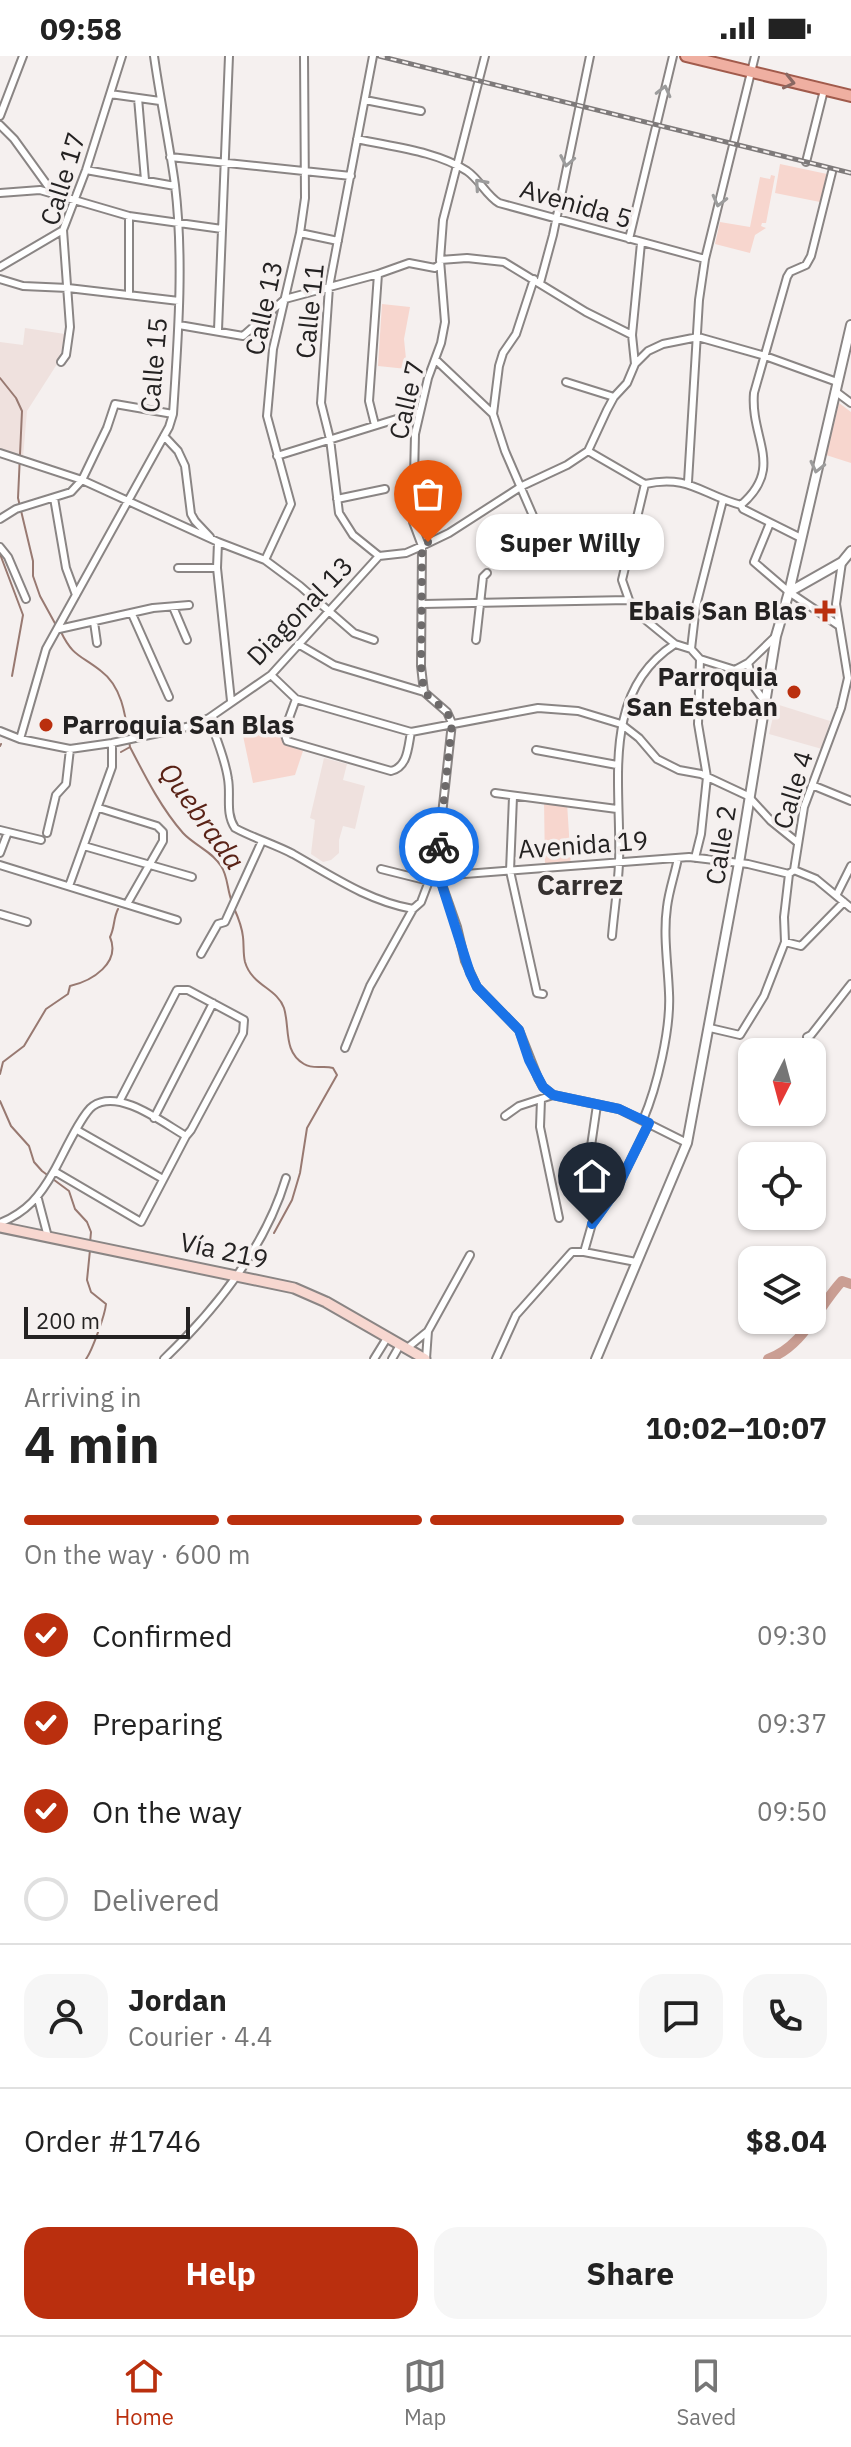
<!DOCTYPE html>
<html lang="en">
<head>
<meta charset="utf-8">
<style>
	:root { --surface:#fff; --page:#f6f6f6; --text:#222; --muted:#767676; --line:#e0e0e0; --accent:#ba2f0e }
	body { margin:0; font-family:"IBM Plex Sans",sans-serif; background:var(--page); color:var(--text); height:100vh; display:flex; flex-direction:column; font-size:30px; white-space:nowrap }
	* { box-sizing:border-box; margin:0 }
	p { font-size:26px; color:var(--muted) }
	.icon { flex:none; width:44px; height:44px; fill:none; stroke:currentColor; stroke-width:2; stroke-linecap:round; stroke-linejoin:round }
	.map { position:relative; height:1303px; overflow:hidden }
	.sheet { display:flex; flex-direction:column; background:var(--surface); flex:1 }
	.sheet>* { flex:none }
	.needle { width:52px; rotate:186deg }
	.fabs { position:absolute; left:738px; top:982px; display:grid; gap:16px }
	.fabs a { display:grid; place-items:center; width:88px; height:88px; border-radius:16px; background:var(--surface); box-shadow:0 2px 6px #0004; font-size:40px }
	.scale { position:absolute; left:24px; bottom:20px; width:166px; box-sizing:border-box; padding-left:8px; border:4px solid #242222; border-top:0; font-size:22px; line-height:28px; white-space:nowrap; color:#242222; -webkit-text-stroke:6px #f5f0ef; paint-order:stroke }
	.pin { position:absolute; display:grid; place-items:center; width:68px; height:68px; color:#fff; margin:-82px -34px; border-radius:50% 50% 50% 0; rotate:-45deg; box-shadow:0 0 8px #0007 }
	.pin .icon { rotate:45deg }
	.courier { position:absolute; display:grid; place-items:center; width:80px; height:80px; margin:-40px; border:6px solid #1a73e8; border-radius:50%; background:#fff; color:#222; box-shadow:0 2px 10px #0007 }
	.bubble { position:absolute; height:56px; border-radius:24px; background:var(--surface); box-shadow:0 2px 6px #0004; font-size:26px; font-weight:800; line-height:56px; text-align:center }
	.headline em { font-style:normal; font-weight:800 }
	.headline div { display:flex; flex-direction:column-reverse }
	.headline { display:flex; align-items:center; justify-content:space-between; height:136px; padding:0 24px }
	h1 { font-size:52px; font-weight:800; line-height:60px }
	.bar { display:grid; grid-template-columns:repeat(4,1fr); gap:12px 8px; align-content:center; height:96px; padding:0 24px }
	.bar i { height:10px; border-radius:6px; background:var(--line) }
	.bar .active { background:var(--accent) }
	.bar p { grid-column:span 4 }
	.line { display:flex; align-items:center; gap:20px; padding:0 24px; border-top:2px solid var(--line) }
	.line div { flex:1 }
	.round { display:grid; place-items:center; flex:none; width:84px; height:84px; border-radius:24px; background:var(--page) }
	ol { padding:0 24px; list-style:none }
	li { display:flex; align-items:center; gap:24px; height:88px }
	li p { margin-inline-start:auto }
	li .icon { padding:8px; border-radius:50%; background:var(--accent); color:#fff; stroke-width:4 }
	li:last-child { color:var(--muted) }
	li i { width:44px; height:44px; border:4px solid var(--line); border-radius:50% }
	.primary-button { display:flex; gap:16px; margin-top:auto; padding:16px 24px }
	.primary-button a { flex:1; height:92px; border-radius:24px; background:var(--accent); color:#fff; font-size:32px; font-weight:800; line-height:92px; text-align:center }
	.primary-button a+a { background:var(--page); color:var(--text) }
	.status { display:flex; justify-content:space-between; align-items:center; height:56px; padding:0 40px; background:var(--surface); direction:ltr }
	.status svg { height:22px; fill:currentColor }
	.tabs { display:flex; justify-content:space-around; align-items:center; height:112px; border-top:2px solid var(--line); background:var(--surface); font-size:22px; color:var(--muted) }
	.tabs a { display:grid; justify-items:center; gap:4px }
	.tabs .active { color:var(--accent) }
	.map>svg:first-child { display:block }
</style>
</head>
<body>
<div class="status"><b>09:58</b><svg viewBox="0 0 49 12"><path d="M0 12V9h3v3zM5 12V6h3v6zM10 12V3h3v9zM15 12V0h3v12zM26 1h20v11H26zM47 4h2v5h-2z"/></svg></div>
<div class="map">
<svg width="851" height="1303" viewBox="0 0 851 1303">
	<rect width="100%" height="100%" fill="#f5f0ef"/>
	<!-- built -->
	<path fill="#efe1de" d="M25,272l40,6 -6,27 -32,50 -4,47 -23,-8v-108l23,3z
		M776,648l54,17 -8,28 -53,-15z
		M324,702l23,6 -4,16 22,6 -10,43 -12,-3 -4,14v13l-8,7 -8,2 -12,-8 4,-34 -5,-2z"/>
	<!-- green -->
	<path fill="#f7d6ce" d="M780,108l47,10 -7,28 -45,-9z
		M771,119l4,1 -9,47h-4l-1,3 5,2 -11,7 -5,18 -35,-9 5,-22 30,5 10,-50 10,2z
		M382,248l28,3 -6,32 3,30 -29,-3z
		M839,347l12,9v51l-25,-8z
		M263,666l-1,3 18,6 4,13 19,7 -8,24 -42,8 -11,-52 8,-2v-4z
		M544,744l23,3 4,63 -26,2z"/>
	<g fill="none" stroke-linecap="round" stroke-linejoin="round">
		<!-- stream -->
		<path stroke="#987971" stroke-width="2" d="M0,322l16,20 6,13 -4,87 15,63v15l7,20 17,31
			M0,498l23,61 -11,61
			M61,576c12,25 20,23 40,39 23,17 25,50 29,76l-9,5
			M0,690l1,-2
			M130,691c15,29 31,61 53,86 11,12 30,19 38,33 7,10 6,24 11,36
			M234,852c4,9 8,19 9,29 1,8 0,17 2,25 7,24 32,26 39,46 6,19 -1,44 20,56 10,6 19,1 29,4l4,7 -30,53 -7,45 -8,27 -18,33
			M0,1018l3,-12 21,-16 22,-37 22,-15 2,-8c22,-5 51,-23 40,-49 5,-10 3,-18 8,-28
			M0,1045l11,25 18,20 5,16 8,9 27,20 6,18 12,13 4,10 -1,11
			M86,1303c6,-8 19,-44 20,-55l-15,-12 -4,-12 3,-30"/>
		<!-- river -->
		<path stroke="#ca9e93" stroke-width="10" d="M768,1303c36,-13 49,-51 74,-78l9,3"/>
		<defs>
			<path id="minor" d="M373,0l-44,231 -8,116 9,36 9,74 14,22 26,21
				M485,0l-42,164 -3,40 5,62 -4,21 -13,35 -13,56 -2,88 9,24 -1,120 3,26 23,20 5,11 -14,128 1,25 18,51 8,34 12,26 42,43 19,48 5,9 10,8
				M110,38l50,7
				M138,42l7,82
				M365,44l56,11
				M0,60l23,-60
				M0,69l14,14 39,54
				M357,83c36,8 79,12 110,32 13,9 19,24 32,32l206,56
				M170,101l181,19
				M806,106l18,-72
				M86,114l89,16
				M0,137l40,-3 89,26 93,13
				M300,177l38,8
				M629,183l44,-183
				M440,204l27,-2 37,4 82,50 46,23
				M0,211l63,-37
				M0,223l23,7 45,2 111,13
				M534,223l-18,55 -13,19 -4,13 -6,48 12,37 32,74 22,6 26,15 42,12
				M540,227l13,-48 37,-179
				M129,239v-79
				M179,269l64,11 42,-37 93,-25 31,-11 26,5 5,-4
				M218,274l11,-274
				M436,304l57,54
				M61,306l5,-7 4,-28 -7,-97 23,-60 36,-114
				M635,308l13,-13 15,-7 35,-7 67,19 72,26
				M566,326l48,15
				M835,335l16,12
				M375,369l-6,-24 9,-127
				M164,380l14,15 7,15 6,48 4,7 15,16
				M588,395l57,33c44,-10 57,11 96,21l2,4 58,29
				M0,397l82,27 136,62 47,18 35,26 54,47 20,7
				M277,400l142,-44
				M688,426l11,-182 6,-41 50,-203
				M54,442l12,70 10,27
				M337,443l48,-10
				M741,449c44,-38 9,-66 13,-112l33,-116 3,-5 16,-7 5,-9 21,-84
				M0,463l16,-10 55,-17 11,-12 25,-52 8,-24 58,10
				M770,467l-16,39 35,30 49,33
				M218,486l-1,26 14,133
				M0,491l8,10 18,42
				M379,500l27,-3 16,-7 27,-13 73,-47 45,-21 21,-14 19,-41 7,-13 13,-14 8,-19 -3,-29 9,-92
				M265,504l26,-56 -24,-88 6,-67 27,-116 5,-35 -1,-142
				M178,512h39
				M629,544l-7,-20 23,-96
				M423,548l206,-4 13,17 33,27 16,5 9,10 35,11 13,-7 28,-27
				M173,551l14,33
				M132,558l37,83
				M94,566l3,21
				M59,573l94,-21 36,-3
				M476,584l7,-63 4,-4
				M298,588l36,21 90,27
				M691,593l5,-43 27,-106
				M748,607l7,25 10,14
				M271,619l25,24 115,33 127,-24 40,3 43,13 18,14 18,21 22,11 22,4 47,22 23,25 26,21
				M296,643l-12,33 3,9 104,30c17,-4 17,-24 20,-39
				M209,662c7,20 16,40 19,61 3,17 -3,34 7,49 18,10 39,16 58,26 39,22 75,47 120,55
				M0,675l20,8 50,10 42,-6 79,-17 18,-8 62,-43 108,-119
				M20,683l26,-90 123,-222 4,-13c5,-76 11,-154 2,-229 -6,-44 -15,-86 -21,-129
				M536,694l81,15
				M812,729l39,16
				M495,737l122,16
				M513,741l-3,74 27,122 6,1
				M99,752l58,18 6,6v9l-36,63
				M0,774l41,10
				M47,777l9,-38 10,-11 4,-35
				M84,790l108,31
				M0,797l8,-21
				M695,802l6,-24 6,-57 -9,-53 2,-65
				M0,809l177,55
				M381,813l48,12 10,-5 250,-19 59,7 41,10
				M794,814l22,9 35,29
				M69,830l43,-119v-24
				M837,838l14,-28
				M0,858l27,8
				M612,880c2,-24 6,-48 7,-73 3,-76 -20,-170 56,-219
				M785,886l16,4 43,-44
				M201,898l17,-30 7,-2 37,-81
				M710,972l30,7 24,-39 21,-54 -1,-25 5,-43 5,-4 10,-63 37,-99 7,-30 -12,-74 6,-42
				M807,981l4,-2 40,-51
				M345,992l25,-62 43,-77 8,-7 8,-21
				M541,1043l-1,28 19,91
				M120,1044l57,-110h11l56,30 -1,13 -52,97 -5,6
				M505,1060l14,-10 34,-11 66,14 68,34
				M154,1062l59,-115
				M643,1064c14,-33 28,-91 26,-127 -1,-28 -6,-58 -2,-86 2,-17 8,-33 11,-49
				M77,1074l86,49
				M590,1097l7,-48
				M38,1143l10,38
				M0,1167c27,-11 40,-27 54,-52l87,51 45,-86c-23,-13 -67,-48 -93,-30 -11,7 -31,51 -39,65
				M584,1196l8,-28 23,-32 34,-69
				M406,1293l22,-18
				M164,1303c52,-50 101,-111 122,-181
				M374,1303l13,-21
				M392,1303l8,-14
				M426,1303l2,-28 42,-76
				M496,1303l20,-44 56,-63h12l52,10"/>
			<path id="tertiary" d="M789,536l53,-30 9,-11
				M596,1303l91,-216 52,-280 37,-227 13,-44 62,-267"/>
			<path id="secondary" d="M0,1171l294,61 32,14 99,57"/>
			<path id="primary" d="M686,0l165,40"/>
		</defs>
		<!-- minor casing -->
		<use href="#minor" stroke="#8a8584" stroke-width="10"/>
		<!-- tertiary casing -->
		<use href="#tertiary" stroke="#8a8584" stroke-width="12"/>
		<!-- secondary casing -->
		<use href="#secondary" stroke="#8a8584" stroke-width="13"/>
		<!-- primary casing -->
		<use href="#primary" stroke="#a15b4c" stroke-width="14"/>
		<!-- minor -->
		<use href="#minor" stroke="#fff" stroke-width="6"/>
		<!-- tertiary -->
		<use href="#tertiary" stroke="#fff" stroke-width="8"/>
		<!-- secondary -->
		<use href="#secondary" stroke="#f7d7d0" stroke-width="9"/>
		<!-- primary -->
		<use href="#primary" stroke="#efafa1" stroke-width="10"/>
		<defs>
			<path id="rail" d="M379,0l472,117"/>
		</defs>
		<!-- rail casing -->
		<use href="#rail" stroke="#7e7a7a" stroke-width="5"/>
		<!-- rail -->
		<use href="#rail" stroke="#f5f0ef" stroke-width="2" stroke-dasharray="6" stroke-linecap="butt"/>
	</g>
	<!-- one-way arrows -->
	<defs><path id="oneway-chevron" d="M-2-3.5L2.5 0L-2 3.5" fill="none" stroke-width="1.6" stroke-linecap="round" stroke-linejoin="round" transform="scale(2)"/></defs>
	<use stroke="#8a6862" href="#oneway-chevron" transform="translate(789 26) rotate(13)"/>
	<g stroke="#9c9c9c">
		<use href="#oneway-chevron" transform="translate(664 35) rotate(-76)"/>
		<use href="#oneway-chevron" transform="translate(567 105) rotate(101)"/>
		<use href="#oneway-chevron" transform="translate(480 128) rotate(-131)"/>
		<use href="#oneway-chevron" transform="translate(719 145) rotate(104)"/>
		<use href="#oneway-chevron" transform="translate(817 411) rotate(103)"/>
	</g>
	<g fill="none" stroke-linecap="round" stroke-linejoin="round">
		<!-- done -->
		<path stroke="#6d6a6a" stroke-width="8" stroke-dasharray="0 14.4" d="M428,486l-6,4 -1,120 3,26 23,20 5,11 -13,124"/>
		<!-- route -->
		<path stroke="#1a73e8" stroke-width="10" d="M439,791v29l31,97 7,14 42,43 10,30 14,27 10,8 66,14 30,14 -34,69 -23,32"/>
	</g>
	<!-- markers -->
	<g fill="#ba2f0e" stroke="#f5f0ef" stroke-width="3">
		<path d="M821 543h8v8h8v8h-8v8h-8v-8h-8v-8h8z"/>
		<circle cx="794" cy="636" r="8"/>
		<circle cx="46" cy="669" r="8"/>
	</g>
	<g text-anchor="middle" stroke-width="7" stroke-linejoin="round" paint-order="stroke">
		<!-- street labels -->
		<g font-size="26" fill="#242222" stroke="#f5f0ef">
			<text transform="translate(63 123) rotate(-73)" y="9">Calle 17</text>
			<text transform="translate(576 148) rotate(16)" y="9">Avenida 5</text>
			<text transform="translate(264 252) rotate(-78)" y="9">Calle 13</text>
			<text transform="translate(310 255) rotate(-84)" y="9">Calle 11</text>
			<text transform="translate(154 309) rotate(-85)" y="9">Calle 15</text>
			<text transform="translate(407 344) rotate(-77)" y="9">Calle 7</text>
			<text transform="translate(300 555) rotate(-46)" y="9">Diagonal 13</text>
			<text transform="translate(793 734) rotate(-73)" y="9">Calle 4</text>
			<text transform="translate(583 789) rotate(-4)" y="9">Avenida 19</text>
			<text transform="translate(721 789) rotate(-81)" y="9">Calle 2</text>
			<text transform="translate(224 1195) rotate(12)" y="9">Vía 219</text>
		</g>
		<!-- poi labels -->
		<g font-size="26" font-weight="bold" fill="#242222" stroke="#f5f0ef" text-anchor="end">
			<text x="807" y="564">Ebais San Blas</text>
			<text x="778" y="630">Parroquia<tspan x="778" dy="30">San Esteban</tspan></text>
			<text x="62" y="678" text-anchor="start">Parroquia San Blas</text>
		</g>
		<!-- water labels -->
		<g font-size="28" font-style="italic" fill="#592216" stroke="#f5f0ef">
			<text transform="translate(202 760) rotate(54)" y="10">Quebrada</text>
		</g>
		<!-- neighbourhood labels -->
		<g font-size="28" font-weight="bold" fill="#353130" stroke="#f5f0ef">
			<text x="580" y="839">Carrez</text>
		</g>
	</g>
</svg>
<div class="fabs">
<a><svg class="needle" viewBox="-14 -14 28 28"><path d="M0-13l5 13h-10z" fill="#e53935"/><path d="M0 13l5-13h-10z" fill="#767676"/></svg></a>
<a><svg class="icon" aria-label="locate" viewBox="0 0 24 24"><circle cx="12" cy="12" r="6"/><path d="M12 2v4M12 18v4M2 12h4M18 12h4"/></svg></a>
<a><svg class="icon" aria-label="layers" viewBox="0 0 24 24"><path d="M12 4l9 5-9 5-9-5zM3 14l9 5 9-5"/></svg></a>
</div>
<div class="scale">200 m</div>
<div class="pin" style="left:428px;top:486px;background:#ea580c"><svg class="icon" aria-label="bag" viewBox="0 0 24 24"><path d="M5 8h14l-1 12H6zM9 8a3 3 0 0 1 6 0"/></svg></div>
<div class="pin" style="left:592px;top:1168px;background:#1f2937"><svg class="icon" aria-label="home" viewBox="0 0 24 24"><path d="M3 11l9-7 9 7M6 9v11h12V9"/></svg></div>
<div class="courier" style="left:439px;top:791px"><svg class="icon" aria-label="bike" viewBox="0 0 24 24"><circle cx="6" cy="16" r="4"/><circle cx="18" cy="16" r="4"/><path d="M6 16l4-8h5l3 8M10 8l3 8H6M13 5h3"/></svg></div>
<div class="bubble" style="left:476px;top:458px;width:188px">Super Willy</div>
</div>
<section class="sheet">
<div class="headline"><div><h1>4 min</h1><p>Arriving in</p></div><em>10:02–10:07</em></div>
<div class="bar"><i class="active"></i><i class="active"></i><i class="active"></i><i></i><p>On the way · 600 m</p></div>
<ol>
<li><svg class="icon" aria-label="check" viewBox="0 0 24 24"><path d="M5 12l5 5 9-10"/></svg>Confirmed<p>09:30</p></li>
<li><svg class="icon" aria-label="check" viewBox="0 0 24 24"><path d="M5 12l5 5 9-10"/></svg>Preparing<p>09:37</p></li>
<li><svg class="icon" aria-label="check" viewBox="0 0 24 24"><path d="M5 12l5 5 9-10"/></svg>On the way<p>09:50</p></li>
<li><i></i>Delivered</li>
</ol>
<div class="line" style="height:144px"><a class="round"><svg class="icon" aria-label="person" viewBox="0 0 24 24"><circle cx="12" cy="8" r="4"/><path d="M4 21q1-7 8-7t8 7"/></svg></a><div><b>Jordan</b><p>Courier · 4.4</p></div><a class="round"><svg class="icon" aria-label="chat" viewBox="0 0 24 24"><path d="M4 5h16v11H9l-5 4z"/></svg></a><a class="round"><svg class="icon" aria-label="phone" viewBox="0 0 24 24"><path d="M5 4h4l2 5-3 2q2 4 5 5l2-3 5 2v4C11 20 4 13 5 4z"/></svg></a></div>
<div class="line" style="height:104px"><div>Order #1746</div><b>$8.04</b></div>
<div class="primary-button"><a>Help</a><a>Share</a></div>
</section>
<nav class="tabs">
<a class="active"><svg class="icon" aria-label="home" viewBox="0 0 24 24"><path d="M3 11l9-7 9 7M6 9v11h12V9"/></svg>Home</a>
<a><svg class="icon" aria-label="map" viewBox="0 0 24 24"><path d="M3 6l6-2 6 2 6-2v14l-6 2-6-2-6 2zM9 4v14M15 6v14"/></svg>Map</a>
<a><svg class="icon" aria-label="saved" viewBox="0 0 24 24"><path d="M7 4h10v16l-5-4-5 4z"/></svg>Saved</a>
</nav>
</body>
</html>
